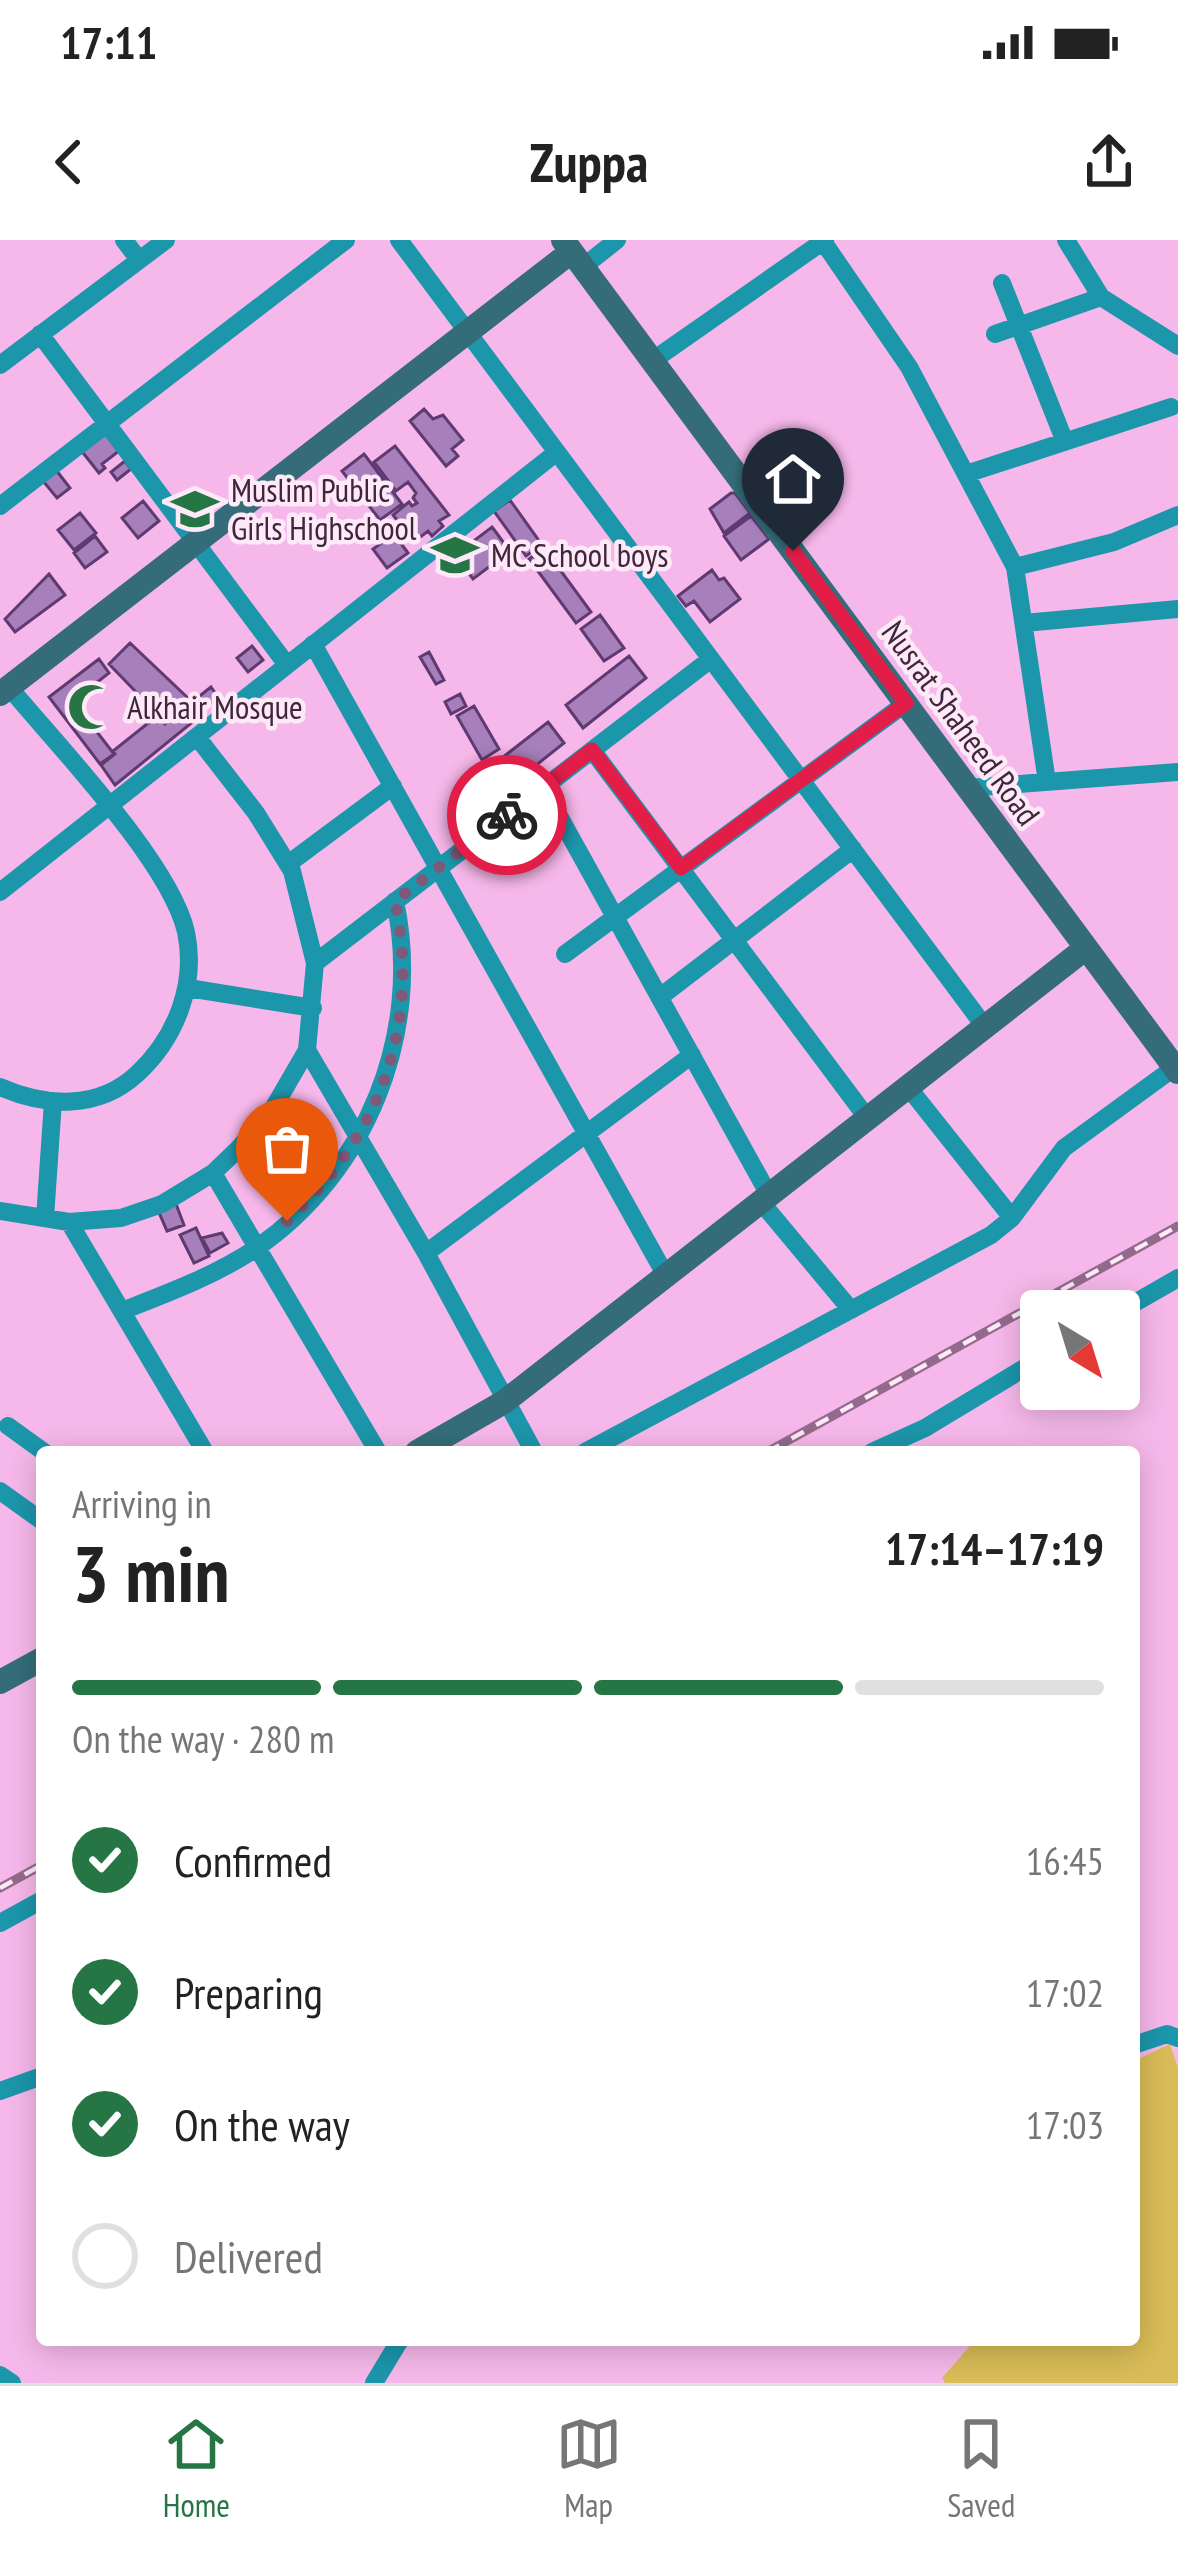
<!DOCTYPE html>
<html lang="en">
<head>
<meta charset="utf-8">
<style>
	:root { --surface:#fff; --page:#f2f2f2; --text:#222; --muted:#767676; --line:#e0e0e0; --accent:#257545 }
	body { margin:0; font-family:"PT Sans Narrow",sans-serif; background:var(--page); color:var(--text); height:100vh; display:flex; flex-direction:column; font-size:45px; white-space:nowrap }
	* { box-sizing:border-box; margin:0 }
	p { font-size:39px; color:var(--muted) }
	.icon { flex:none; width:66px; height:66px; fill:none; stroke:currentColor; stroke-width:2; stroke-linecap:round; stroke-linejoin:round }
	.map { position:relative; flex:1; overflow:hidden }
	.drawer { position:absolute; left:36px; top:1206px; width:1104px; height:900px; display:flex; flex-direction:column; background:var(--surface); border-radius:12px; box-shadow:0 6px 30px #0003 }
	.drawer>* { flex:none }
	.needle { width:78px; rotate:142deg }
	.fabs { position:absolute; left:1020px; top:1050px; display:grid; gap:24px }
	.fabs a { display:grid; place-items:center; width:120px; height:120px; border-radius:12px; background:var(--surface); box-shadow:0 6px 30px #0003; font-size:60px }
	.pin { position:absolute; display:grid; place-items:center; width:102px; height:102px; color:#fff; margin:-123px -51px; border-radius:50% 50% 50% 0; rotate:-45deg; box-shadow:0 0 12px #0007 }
	.pin .icon { rotate:45deg }
	.courier { position:absolute; display:grid; place-items:center; width:120px; height:120px; margin:-60px; border:9px solid #e11d48; border-radius:50%; background:#fff; color:#222; box-shadow:0 3px 15px #0007 }
	.overview em { font-style:normal; font-weight:700 }
	.overview div { display:flex; flex-direction:column-reverse }
	.overview { display:flex; align-items:center; justify-content:space-between; height:204px; padding:0 36px }
	h1 { font-size:78px; font-weight:700; line-height:90px }
	.bar { display:grid; grid-template-columns:repeat(4,1fr); gap:18px 12px; align-content:center; height:144px; padding:0 36px }
	.bar i { height:15px; border-radius:9px; background:var(--line) }
	.bar .on { background:var(--accent) }
	.bar p { grid-column:span 4 }
	ol { padding:0 36px; list-style:none }
	li { display:flex; align-items:center; gap:36px; height:132px }
	li p { margin-inline-start:auto }
	li .icon { padding:12px; border-radius:50%; background:var(--accent); color:#fff; stroke-width:4 }
	li:last-child { color:var(--muted) }
	li i { width:66px; height:66px; border:6px solid var(--line); border-radius:50% }
	.status { display:flex; justify-content:space-between; align-items:center; height:84px; padding:0 60px; background:var(--surface); direction:ltr }
	.status svg { height:33px; fill:currentColor }
	header { display:flex; justify-content:space-between; align-items:center; height:156px; padding:0 36px; background:var(--surface); font-size:54px; font-weight:700 }
	.menu { display:flex; justify-content:space-around; align-items:center; height:168px; border-top:3px solid var(--line); background:var(--surface); font-size:33px; color:var(--muted) }
	.menu a { display:grid; justify-items:center; gap:6px }
	.menu .on { color:var(--accent) }
	.map>svg:first-child { display:block }
</style>
</head>
<body>
<div class="status"><b>17:11</b><svg viewBox="0 0 49 12"><path d="M0 12V9h3v3zM5 12V6h3v6zM10 12V3h3v9zM15 12V0h3v12zM26 1h20v11H26zM47 4h2v5h-2z"/></svg></div>
<header><svg class="icon" aria-label="back" viewBox="0 0 24 24"><path d="M15 5l-7 7 7 7"/></svg>Zuppa<svg class="icon" aria-label="share" viewBox="0 0 24 24"><path d="M12 15V3M7 8l5-5 5 5M5 13v7h14v-7"/></svg></header>
<div class="map">
<svg width="1178" height="2143" viewBox="0 0 1178 2143">
	<rect width="100%" height="100%" fill="#f6b8ea"/>
	<!-- green -->
	<path fill="#d9bc57" d="M1170,1804l8,24v315h-233l-3,-5 33,-38h159v-279z"/>
	<!-- building -->
	<path fill="#a67fbb" stroke="#5e3a71" stroke-width="3" d="M424,169l9,10 10,-4 20,25 -11,9 6,7 -12,10 -36,-45z
		M104,192l15,19 -17,13 3,4 -6,5 -19,-24z
		M395,206l54,69 -10,6 4,5 -11,10 -4,-5 -14,11 -21,-27 16,-13 3,4 5,-3 -4,-5 3,-5 -8,-11 -12,9 -22,-29z
		M364,214l38,50 -22,16 -38,-49z
		M125,221l6,8 -14,11 -6,-8z
		M56,230l14,18 -13,10 -14,-17z
		M731,253h4l15,20 -26,20 -14,-24z
		M510,260l32,45 -16,11 -32,-45z
		M143,261l16,20 -21,17 -16,-20z
		M80,273l16,20 -22,17 -16,-20z
		M751,276l18,23 -28,21 -17,-24z
		M492,287l18,24 -37,28 -18,-24z
		M394,294l14,19 -21,15 -14,-19z
		M95,296l12,16 -22,16 -11,-15z
		M544,308l47,64 -15,11 -47,-64z
		M712,330l7,10 5,-2 16,21 -30,23 -16,-21 -8,5 -8,-10z
		M49,334l16,21 -50,37 -10,-13z
		M600,375l24,33 -20,13 -23,-32z
		M130,403l59,56 -24,23 -56,-58z
		M252,406l11,14 -15,12 -11,-14z
		M429,412l15,28 -8,4 -16,-27z
		M629,416l17,22 -63,50 -17,-23z
		M99,419l10,14 -36,28 41,53 -14,10 -51,-67z
		M211,447l7,10 -19,14 -7,-9z
		M460,454l6,12 -15,8 -6,-12z
		M189,462l11,14 -85,69 -14,-20 14,-11 -2,-3 44,-35 8,8z
		M474,466l25,43 -17,11 -25,-44z
		M548,482l16,21 -63,50 -17,-21z
		M173,956l11,29 -17,6 -12,-28z
		M196,988l13,28 -15,7 -14,-28z
		M222,993l6,10 -18,10 -8,-15z"/>
	<g fill="none" stroke-linecap="round" stroke-linejoin="round">
		<!-- street -->
		<path stroke="#1c96ab" stroke-width="18" d="M124,0l15,20
			M399,0l586,787
			M822,0l87,127 106,200 32,215
			M1066,0l35,57 77,49
			M583,27l34,-27
			M1002,43l63,159
			M40,94l247,331
			M995,94l106,-37
			M652,121l173,-121
			M0,125l166,-125
			M966,234l205,-67
			M0,266l346,-266
			M1015,327l99,-25 64,-27
			M1024,383l154,-14
			M313,404l353,632
			M592,510l276,369
			M543,547l226,408
			M968,548l210,-16
			M288,624l105,-78
			M0,652l557,-440
			M565,714l341,-251
			M315,723l396,-304
			M188,748l125,20
			M660,757l193,-148
			M307,810l119,203 108,199
			M0,847c46,20 98,23 137,-13 39,-36 60,-90 49,-142 -16,-70 -129,-187 -177,-245
			M908,847l104,131
			M213,933l165,279
			M761,962l90,108
			M0,971l69,11 52,-4 41,-14 51,-31 26,-25 35,-41 33,-57 8,-87 -23,-92 -36,-58 -59,-76
			M45,978l8,-117
			M69,982l136,230
			M426,1013l266,-198
			M122,1071c46,-18 92,-35 133,-62 112,-76 168,-217 140,-348
			M1119,1072l59,-34
			M8,1186l36,26
			M585,1212l406,-217 21,-17 52,-70 111,-81
			M872,1212l53,-24 116,-70
			M0,1251l42,30
			M0,1683l42,-23
			M1134,1805l33,-11 11,4
			M0,1851l42,-15
			M0,2135l12,8
			M374,2143l26,-43"/>
		<!-- secondary -->
		<path stroke="#346d79" stroke-width="24" d="M563,0l615,832
			M0,454l571,-442
			M417,1212l87,-50 582,-454
			M0,1442l42,-23"/>
		<defs>
			<path id="rail" d="M767,1212l411,-226
				M0,1648l42,-23"/>
		</defs>
		<!-- rail casing -->
		<use href="#rail" stroke="#946a8c" stroke-width="9"/>
		<!-- rail -->
		<use href="#rail" stroke="#fde9f8" stroke-width="4.5" stroke-dasharray="14" stroke-linecap="butt"/>
	</g>
	<g fill="none" stroke-linecap="round" stroke-linejoin="round">
		<!-- done -->
		<path stroke="#7f5978" stroke-width="12" stroke-dasharray="0 21.6" d="M287,981c93,-85 134,-195 108,-320l112,-86"/>
		<!-- route -->
		<path stroke="#e11d48" stroke-width="15" d="M507,575l85,-65 89,118 225,-165 -113,-152"/>
	</g>
	<!-- icons -->
	<defs>
		<symbol id="school-bare" viewBox="-9 -9 18 18"><path d="M0-5L7-2L0 1L-7-2ZM-4 1L0 2.5L4 1V4Q0 6-4 4Z" fill="#257545" stroke="#fde9f8" stroke-width="2.5" paint-order="stroke"/></symbol>
		<symbol id="mosque-bare" viewBox="-9 -9 18 18"><path d="M3.5-4.9A6 6 0 1 0 3.5 4.9A5 5 0 1 1 3.5-4.9Z" fill="#257545" stroke="#fde9f8" stroke-width="2.5" paint-order="stroke"/></symbol>
	</defs>
	<g fill-rule="evenodd">
		<use href="#school-bare" x="162" y="236" width="66" height="66"/>
		<use href="#school-bare" x="422" y="282" width="66" height="66"/>
		<use href="#mosque-bare" x="58" y="434" width="66" height="66"/>
	</g>
	<g text-anchor="middle" stroke-width="9" stroke-linejoin="round" paint-order="stroke">
		<!-- poi labels -->
		<g font-size="33" fill="#3f263a" stroke="#fde9f8" text-anchor="start">
			<text x="231" y="262">Muslim Public<tspan x="231" dy="38">Girls Highschool</tspan></text>
			<text x="491" y="327">MC School boys</text>
			<text x="127" y="479">Alkhair Mosque</text>
		</g>
		<!-- street labels -->
		<g font-size="33" fill="#3f263a" stroke="#fde9f8">
			<text transform="translate(961 483) rotate(54)" y="12">Nusrat Shaheed Road</text>
		</g>
	</g>
</svg>
<div class="fabs">
<a><svg class="needle" viewBox="-14 -14 28 28"><path d="M0-13l5 13h-10z" fill="#e53935"/><path d="M0 13l5-13h-10z" fill="#767676"/></svg></a>
</div>
<div class="pin" style="left:287px;top:981px;background:#ea580c"><svg class="icon" aria-label="bag" viewBox="0 0 24 24"><path d="M5 8h14l-1 12H6zM9 8a3 3 0 0 1 6 0"/></svg></div>
<div class="pin" style="left:793px;top:311px;background:#1f2937"><svg class="icon" aria-label="home" viewBox="0 0 24 24"><path d="M3 11l9-7 9 7M6 9v11h12V9"/></svg></div>
<div class="courier" style="left:507px;top:575px"><svg class="icon" aria-label="bike" viewBox="0 0 24 24"><circle cx="6" cy="16" r="4"/><circle cx="18" cy="16" r="4"/><path d="M6 16l4-8h5l3 8M10 8l3 8H6M13 5h3"/></svg></div>
<section class="drawer">
<div class="overview"><div><h1>3 min</h1><p>Arriving in</p></div><em>17:14–17:19</em></div>
<div class="bar"><i class="on"></i><i class="on"></i><i class="on"></i><i></i><p>On the way · 280 m</p></div>
<ol>
<li><svg class="icon" aria-label="check" viewBox="0 0 24 24"><path d="M5 12l5 5 9-10"/></svg>Confirmed<p>16:45</p></li>
<li><svg class="icon" aria-label="check" viewBox="0 0 24 24"><path d="M5 12l5 5 9-10"/></svg>Preparing<p>17:02</p></li>
<li><svg class="icon" aria-label="check" viewBox="0 0 24 24"><path d="M5 12l5 5 9-10"/></svg>On the way<p>17:03</p></li>
<li><i></i>Delivered</li>
</ol>
</section>
</div>
<nav class="menu">
<a class="on"><svg class="icon" aria-label="home" viewBox="0 0 24 24"><path d="M3 11l9-7 9 7M6 9v11h12V9"/></svg>Home</a>
<a><svg class="icon" aria-label="map" viewBox="0 0 24 24"><path d="M3 6l6-2 6 2 6-2v14l-6 2-6-2-6 2zM9 4v14M15 6v14"/></svg>Map</a>
<a><svg class="icon" aria-label="saved" viewBox="0 0 24 24"><path d="M7 4h10v16l-5-4-5 4z"/></svg>Saved</a>
</nav>
</body>
</html>
